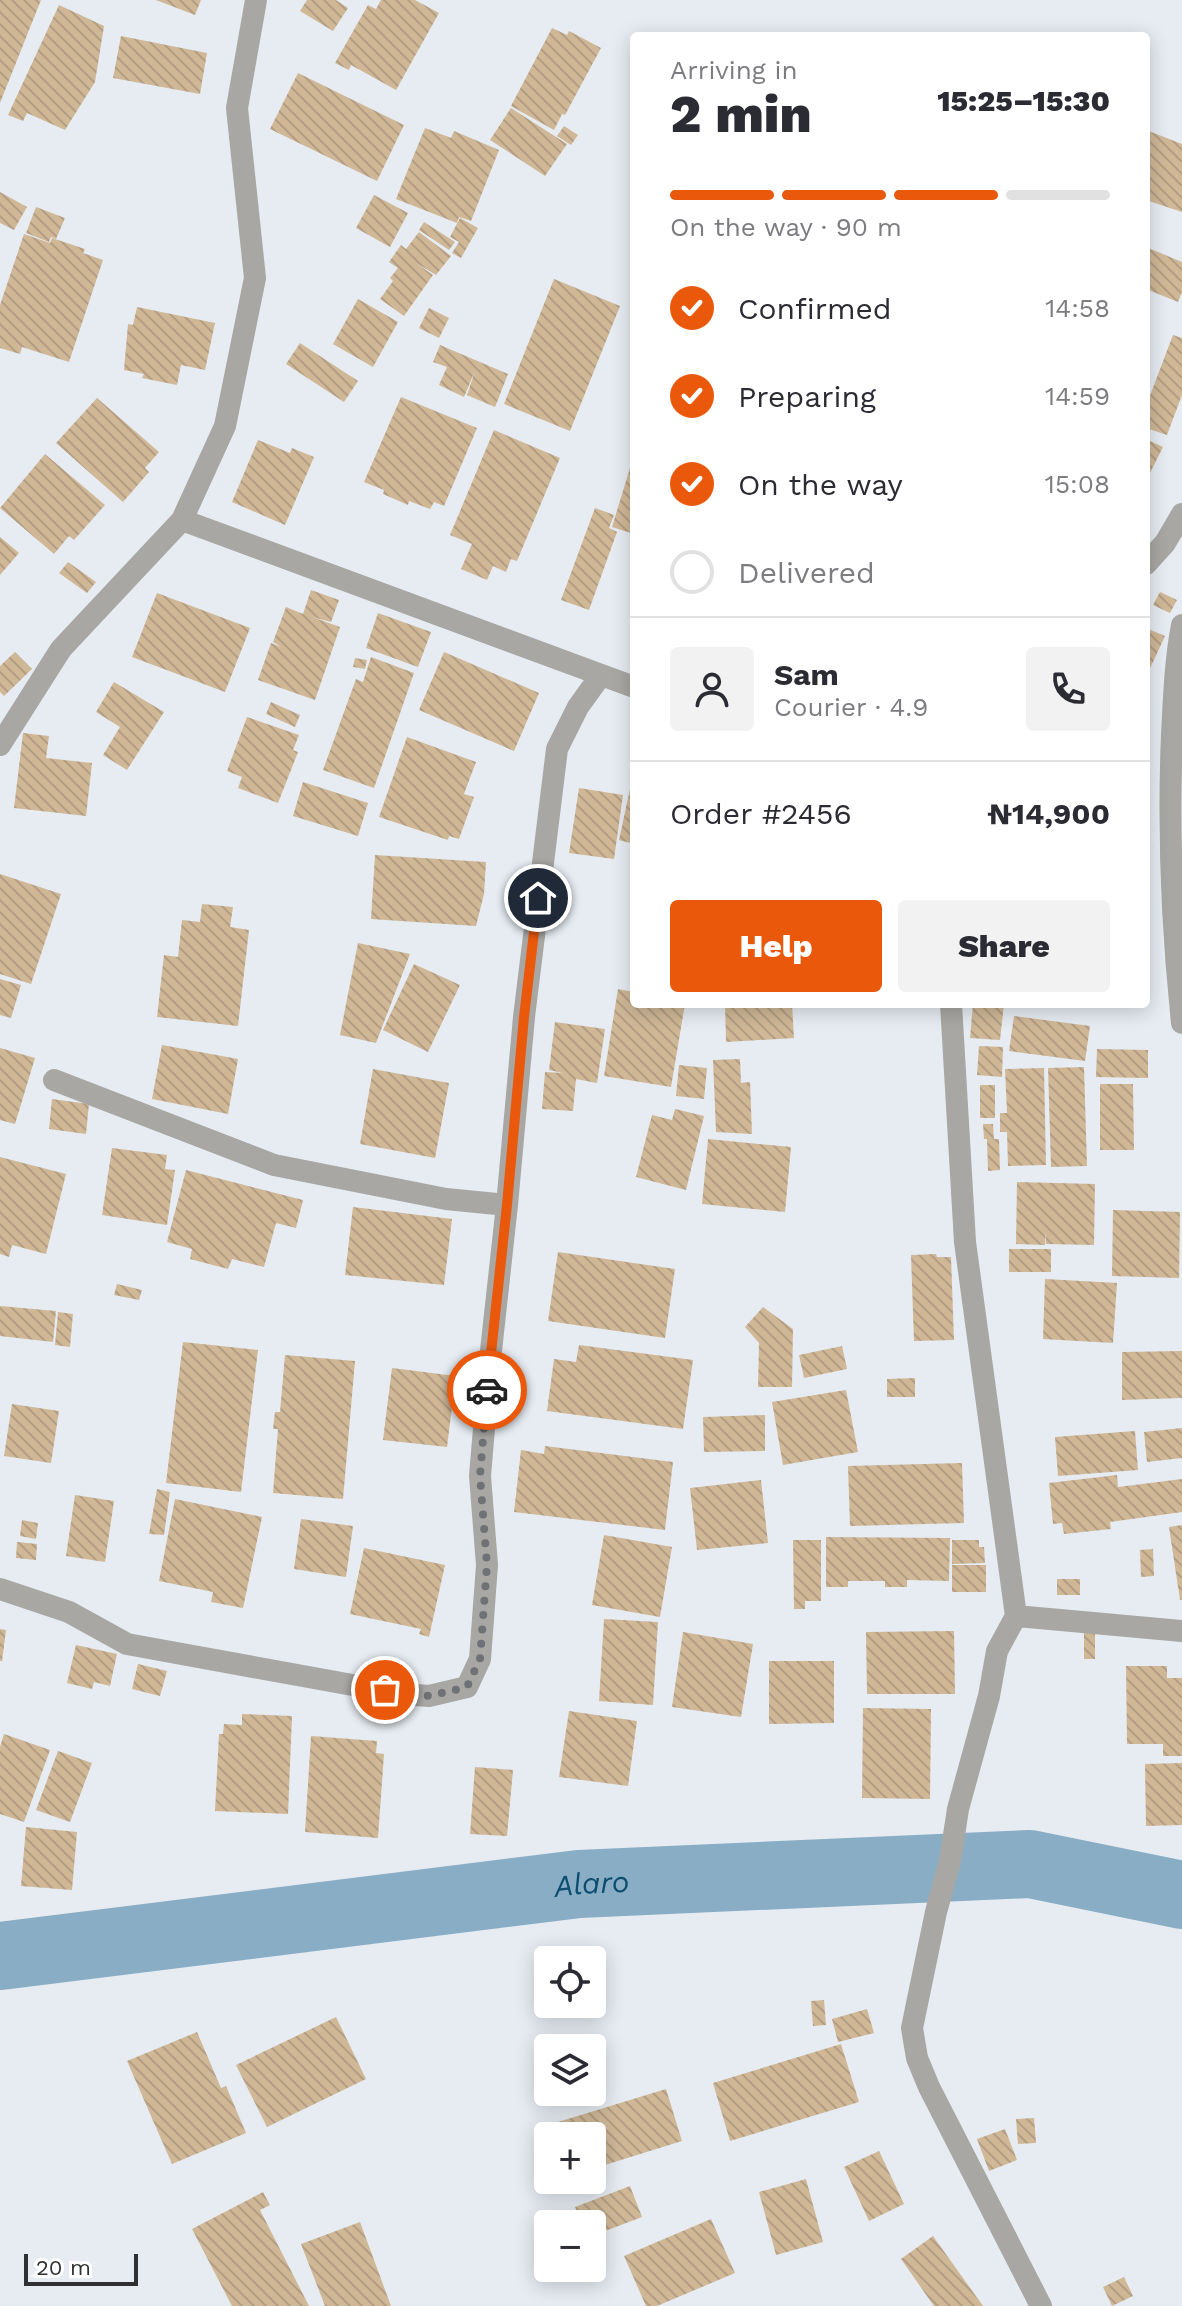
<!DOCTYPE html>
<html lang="en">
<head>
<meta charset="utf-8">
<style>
	:root { --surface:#fff; --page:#f2f2f3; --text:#2b2b33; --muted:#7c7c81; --line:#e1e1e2; --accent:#ea580c }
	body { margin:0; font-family:"Work Sans",sans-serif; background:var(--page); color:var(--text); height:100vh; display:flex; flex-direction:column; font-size:30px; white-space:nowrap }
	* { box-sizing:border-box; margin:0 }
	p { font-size:26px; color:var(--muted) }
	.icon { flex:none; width:44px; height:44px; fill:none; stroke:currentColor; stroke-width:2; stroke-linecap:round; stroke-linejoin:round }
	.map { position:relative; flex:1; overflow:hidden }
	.drawer { position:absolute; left:630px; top:32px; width:520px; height:976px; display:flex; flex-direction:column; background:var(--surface); border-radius:8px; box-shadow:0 4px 20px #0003 }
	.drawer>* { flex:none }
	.fabs { position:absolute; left:534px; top:1946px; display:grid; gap:16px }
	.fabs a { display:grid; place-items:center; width:72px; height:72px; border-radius:8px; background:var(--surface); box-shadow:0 4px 20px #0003; font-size:40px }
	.scale { position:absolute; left:24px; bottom:20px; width:114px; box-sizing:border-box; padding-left:8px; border:4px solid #2e3033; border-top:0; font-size:22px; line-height:28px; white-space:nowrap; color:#2e3033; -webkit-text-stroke:6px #fff; paint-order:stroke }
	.pin { position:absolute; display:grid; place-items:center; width:68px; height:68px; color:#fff; margin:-34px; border:4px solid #fff; border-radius:50%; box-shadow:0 2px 8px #0007 }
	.courier { position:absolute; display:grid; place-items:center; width:80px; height:80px; margin:-40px; border:6px solid #ea580c; border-radius:50%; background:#fff; color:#222; box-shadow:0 2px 10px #0007 }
	.headline em { font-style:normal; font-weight:800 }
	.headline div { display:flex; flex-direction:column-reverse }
	.headline { display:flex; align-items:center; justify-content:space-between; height:136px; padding:0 40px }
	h1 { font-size:52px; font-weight:800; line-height:60px }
	.bar { display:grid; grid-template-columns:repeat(4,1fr); gap:12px 8px; align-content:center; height:96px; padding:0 40px }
	.bar i { height:10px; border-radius:6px; background:var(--line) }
	.bar .current { background:var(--accent) }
	.bar p { grid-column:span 4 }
	.line { display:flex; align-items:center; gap:20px; padding:0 40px; border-top:2px solid var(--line) }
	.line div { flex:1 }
	.round { display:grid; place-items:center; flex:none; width:84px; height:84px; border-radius:8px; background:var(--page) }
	ol { padding:0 40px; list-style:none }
	li { display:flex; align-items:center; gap:24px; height:88px }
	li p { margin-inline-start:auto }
	li .icon { padding:8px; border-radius:50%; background:var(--accent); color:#fff; stroke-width:4 }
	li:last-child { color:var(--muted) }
	li i { width:44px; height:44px; border:4px solid var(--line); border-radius:50% }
	.cta { display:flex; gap:16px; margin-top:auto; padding:16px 40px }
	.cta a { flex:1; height:92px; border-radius:8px; background:var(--accent); color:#fff; font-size:32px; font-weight:800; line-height:92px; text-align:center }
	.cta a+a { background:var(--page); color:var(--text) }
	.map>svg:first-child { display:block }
</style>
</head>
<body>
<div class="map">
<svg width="1182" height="2306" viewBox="0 0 1182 2306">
	<defs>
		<pattern id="building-back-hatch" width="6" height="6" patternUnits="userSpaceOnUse" patternTransform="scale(2)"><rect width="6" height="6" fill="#d0b897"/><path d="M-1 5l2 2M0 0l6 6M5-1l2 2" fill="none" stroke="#b39e83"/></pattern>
	</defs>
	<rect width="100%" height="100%" fill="#e6ecf2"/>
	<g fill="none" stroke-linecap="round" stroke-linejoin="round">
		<!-- river -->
		<path stroke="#89adc5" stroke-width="68" id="s1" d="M0,1956l579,-72 451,-20 152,31"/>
	</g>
	<!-- building -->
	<path fill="url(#building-back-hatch)" d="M0,0h41l-41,103z
		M156,0h45l-6,15z
		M307,0h29l12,8 -15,23 -33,-20z
		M381,0h34l24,13 -43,77 -45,-25 -2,5 -14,-7 33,-58 8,4z
		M59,5l45,21 -9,56 -30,48 -38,-17 -4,8 -15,-6z
		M552,28l15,7 2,-4 32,17 -36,67 -3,-1 -8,16 -43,-24z
		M121,36l86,17 -7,41 -87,-16z
		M298,73l106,52 -27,56 -107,-52z
		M511,108l56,36 -22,32 -55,-36z
		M564,126l14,9 -7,10 -14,-9z
		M425,128l26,10 3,-7 45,19 -28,71 -12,-4 -2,6 -61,-24z
		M1146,130l36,14v68l-36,-12z
		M0,192l27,15 -13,23 -14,-7z
		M374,195l34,18 -18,34 -34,-19z
		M36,207l29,11 -9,21 -5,-2 -2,5 -23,-9z
		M460,218l18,10 -17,30 -9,-5 7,-11 -9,-5z
		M424,222l31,20 -6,8 -30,-20z
		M419,232l32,24 -15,19 -20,-12 17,12 -29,41 -24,-17 13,-18 -3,-3 8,-10 -9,-6 12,-17 5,4z
		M24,234l26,9 2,-5 33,11 -2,4 20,7 -34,102 -47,-15 -2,7 -20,-6v-43z
		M1146,247l36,15v30l-4,10 -32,-13z
		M554,279l66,27 -50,125 -66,-27z
		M358,299l40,23 -25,45 -40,-23z
		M137,307l78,16 -10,47 -24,-5 -4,20 -35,-7 2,-4 -20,-4 4,-46 5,1z
		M429,308l20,10 -10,20 -20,-10z
		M1173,335l9,3v57l-15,40 -21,-7v-22z
		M300,343l58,38 -14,21 -58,-38z
		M440,345l68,29 -13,33 -28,-12 8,-24 -11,26 -25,-12 8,-18 -14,-5z
		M401,397l76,31 -33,78 -10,-4 -4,7 -21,-8 -1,4 -25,-11 1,-4 -20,-8z
		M97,398l62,54 -14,16 4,4 -26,30 -67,-59z
		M494,430l66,28 -43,103 -6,-2 -5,13 -13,-6 -6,14 -26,-11 11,-25 -22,-9z
		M1146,439l17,8 -17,34z
		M258,440l32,13 2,-5 22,9 -29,68 -53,-23z
		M45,454l60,51 -31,35 -5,-4 -15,18 -54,-46z
		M630,468l4,2v64l-22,-7z
		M595,508l19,7 -5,13 8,4 -28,78 -28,-10z
		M0,537l19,16 -19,22z
		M68,562l28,20 -9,11 -28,-20z
		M311,590l28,10 -8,22 -19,-5 28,10 -25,73 -57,-20 13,-37 10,4 -8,-5 13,-35 17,7z
		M1160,592l17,8 -7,13 -17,-8z
		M157,593l93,35 -25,64 -93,-35z
		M378,613l53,19 -13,35 -52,-19z
		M1146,628l19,8 -19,41z
		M15,652l17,17 -28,27 -4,-4v-26z
		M444,652l95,41 -25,58 -95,-41z
		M371,657l43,16 -40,115 -51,-18 33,-91 7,3z
		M355,658l12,2 -2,9 -12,-2z
		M114,682l50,30 -37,58 -24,-15 17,-28 -24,-15z
		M271,702l29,13 -5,12 -29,-13z
		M247,717l52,18 -6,15 5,2 -20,51 -40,-15 4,-11 -15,-6z
		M23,733l26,3 -3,22 46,5 -6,53 -72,-8z
		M407,737l69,25 -12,32 10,3 -15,42 -10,-3 -1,4 -69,-23z
		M633,775h1v69l-15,-4z
		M303,782l65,21 -10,33 -65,-20z
		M579,788l44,7 -9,64 -45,-6z
		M375,855l111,7 -2,32 -8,32 -105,-7z
		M0,874l61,20 -30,90 -31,-10z
		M202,904l31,3 -3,20 19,3 -11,96 -81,-9 7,-62 14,2 4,-37 18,2z
		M358,943l52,11 -34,89 -36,-8z
		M414,964l46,21 -32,67 -45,-22z
		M0,979l21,6 -10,33 -11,-3z
		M618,989l16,3v12h51l-14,83 -67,-11z
		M725,1004h67l2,34 -68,4z
		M973,1004h31l-4,36 -30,-2z
		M1014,1016l76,10 -5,35 -76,-10z
		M555,1022l50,7 -8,54 -21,-4 -3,32 -31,-2 3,-37 18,1 -14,-3z
		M162,1045l76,14 -10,55 -76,-15z
		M979,1046l24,1 -1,30 -25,-2z
		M0,1048l35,10 -20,66 -15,-4z
		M1097,1049l51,1v28l-52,-1z
		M740,1059l1,24 9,-1 2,52 -36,-2 -3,-72z
		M679,1065l28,3 -3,31 -28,-3z
		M1084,1067l3,99 -36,1 -3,-99z
		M1044,1068l2,97 -38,1 -1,-34h-7v-19h7l-2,-44z
		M373,1069l76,14 -14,75 -75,-14z
		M1100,1084h33l1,66h-34z
		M980,1085h15v33h-15z
		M52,1099l37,5 -3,30 -37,-5z
		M675,1109l29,7 -18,74 -50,-13 16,-62 20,5z
		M983,1124h10l1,15h5l1,31 -12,1 -1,-32h-3z
		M708,1139l83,8 -6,65 -83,-8z
		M112,1148l55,7 -2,14 10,1 -8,55 -65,-10z
		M0,1157l66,17 -20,80 -34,-9 -3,12 -9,-3z
		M186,1170l117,30 -7,28 -20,-5 -12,44 -32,-8 -4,10 -38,-10 2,-10 -25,-7z
		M1017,1182l78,2 -1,61 -48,-1 -1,-12v13l-29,-1z
		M353,1207l99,12 -8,66 -99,-10z
		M1113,1210l67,2 -1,66 -67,-2z
		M1009,1249h42v23h-42z
		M558,1252l117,17 -10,69 -117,-17z
		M936,1254l1,3h14l3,83 -40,1 -3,-86z
		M1045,1279l72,4 -4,60 -70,-4z
		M117,1284l25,6 -3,10 -25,-5z
		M0,1306l56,5 -3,31 -53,-6z
		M763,1307l30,22 -1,58h-34l1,-44 -14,-16z
		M58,1312l15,2 -3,33 -15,-2z
		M183,1342l75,8 -17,142 -75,-9z
		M579,1345l114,15 -10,69 -136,-18 7,-52 22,3z
		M842,1346l5,23 -43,9 -5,-23z
		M1182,1351v47l-60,2v-48z
		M285,1355l70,6 -12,138 -70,-6 5,-64h-5l2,-17h5z
		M392,1368l64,8 -9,71 -64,-7z
		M915,1378v19h-28v-18z
		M846,1390l12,62 -75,13 -11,-63z
		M12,1404l47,7 -8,52 -47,-7z
		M765,1415v36l-61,1 -1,-35z
		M1182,1428v30l-35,4 -3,-30z
		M1135,1431l3,39 -80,6 -3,-39z
		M545,1446l128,16 -8,68 -151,-18 7,-62 23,4z
		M962,1463l2,60 -114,3 -2,-60z
		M1117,1475l1,12 64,-8v33l-72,10 1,7 -47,5 -2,-11 -9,1 -4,-41z
		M761,1480l7,63 -71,7 -7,-62z
		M157,1489l13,3 -6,43 -15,-1z
		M75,1495l39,6 -9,61 -39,-6z
		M175,1499l87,18 -19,91 -32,-6 2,-10 -54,-11z
		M301,1519l52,7 -7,51 -52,-8z
		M22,1520l16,3 -2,16 -16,-3z
		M1182,1525v75h-2l-11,-73z
		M604,1535l68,12 -12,70 -68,-12z
		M826,1537l124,1 -1,43 -42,-1v7h-22v-6h-37v6h-22z
		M793,1540h28v61h-16v8h-11z
		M952,1540h27v7h5l1,16 -33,1z
		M17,1542l20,2 -1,16 -20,-2z
		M364,1548l81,17 -16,72 -10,-3 2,-5 -71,-15z
		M1153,1549l1,27 -13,1 -1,-27z
		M952,1565h34v27h-34z
		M1057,1579h23v16h-23z
		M604,1619l54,3 -5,83 -54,-4z
		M0,1629l6,1 -4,31h-2z
		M954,1631l1,63h-88l-1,-62z
		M683,1632l70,12 -12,73 -69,-10z
		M1084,1632h11v27h-11z
		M76,1645l41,9 -7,32 -16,-4 -2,7 -25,-6z
		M769,1661h65v62l-65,1z
		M138,1664l29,7 -7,25 -28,-7z
		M1126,1666h41v12h15v78h-19v-12h-36z
		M863,1708l68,1 -1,90 -68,-1z
		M569,1711l68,10 -9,65 -69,-9z
		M242,1714l50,2 -4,98 -73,-3 4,-77h4l1,-10 18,1z
		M4,1734l46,16 -26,72 -24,-8v-67z
		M311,1736l66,5 -1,12 8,1 -6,84 -73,-6z
		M58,1751l34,12 -22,59 -34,-12z
		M1182,1763v62l-36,1 -1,-62z
		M475,1767l38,3 -6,66 -37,-2z
		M26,1827l51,5 -5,58 -51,-4z
		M824,2000l2,25 -13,1 -2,-25z
		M867,2009l7,24 -36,9 -6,-23z
		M336,2017l30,62 -99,48 -31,-62z
		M197,2032l24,56 5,-2 20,47 -74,31 -45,-103z
		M841,2044l18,58 -129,39 -17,-58z
		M666,2089l16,52 -90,28v-33h-30l-4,-14z
		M1034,2118l2,25 -18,1 -2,-25z
		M1005,2129l12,31 -28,11 -12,-32z
		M879,2151l25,53 -35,17 -25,-54z
		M806,2179l17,63 -47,13 -17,-63z
		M630,2186l12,31 -50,19v-12h-10l-7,-17z
		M263,2192l7,13 -10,5 49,96h-77l-40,-77z
		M711,2219l24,54 -78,33h-11l-22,-50z
		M360,2222l31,84h-66l-24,-62z
		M933,2236l50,70h-49l-33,-47z
		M1124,2277l9,19 -21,10 -9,-19z"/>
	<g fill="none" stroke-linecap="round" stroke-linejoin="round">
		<!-- minor -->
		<path stroke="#a8a7a3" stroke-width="22" d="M182,520l43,-94 30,-148 -18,-170 19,-108
			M1146,564l19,-21 17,-29
			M1182,625c-7,37 -8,73 -10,110 -4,96 0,192 10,288
			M0,745l61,-96 121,-129 452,167
			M951,1004l14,238 51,374 -19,35 -8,45 -31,113 -8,52 -14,51 -24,116 5,30 12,29 112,219
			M54,1080l220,85 172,34 61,6
			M0,1589l69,23 58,32 275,50 27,2 38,-9 13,-28 7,-94 -7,-89 9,-107 18,-164 17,-188 33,-268 21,-42 23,-32
			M1016,1616l166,15"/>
	</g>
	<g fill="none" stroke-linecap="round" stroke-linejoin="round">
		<!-- done -->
		<path stroke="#6e7276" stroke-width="8" stroke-dasharray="0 14.4" d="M385,1690l44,6 38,-9 13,-28 7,-94 -7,-89 7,-86"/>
		<!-- route -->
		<path stroke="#ea580c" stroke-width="10" d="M487,1390l20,-185 17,-188 14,-119"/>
	</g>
	<g text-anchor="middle" stroke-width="6" stroke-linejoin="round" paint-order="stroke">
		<!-- water labels -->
		<g font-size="30" font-style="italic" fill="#0c4e6f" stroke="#fff">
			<text dy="10" stroke="none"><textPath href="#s1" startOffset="596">Alaro</textPath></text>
		</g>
	</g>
</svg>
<div class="fabs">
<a><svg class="icon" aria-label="locate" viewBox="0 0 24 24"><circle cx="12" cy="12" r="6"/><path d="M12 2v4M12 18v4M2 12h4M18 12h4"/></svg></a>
<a><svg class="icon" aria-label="layers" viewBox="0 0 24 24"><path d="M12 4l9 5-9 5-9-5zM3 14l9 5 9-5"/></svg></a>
<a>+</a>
<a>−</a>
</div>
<div class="scale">20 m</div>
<div class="pin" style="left:385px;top:1690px;background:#ea580c"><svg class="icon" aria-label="bag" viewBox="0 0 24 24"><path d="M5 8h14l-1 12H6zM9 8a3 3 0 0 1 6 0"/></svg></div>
<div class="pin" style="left:538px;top:898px;background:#1f2937"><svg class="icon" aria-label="home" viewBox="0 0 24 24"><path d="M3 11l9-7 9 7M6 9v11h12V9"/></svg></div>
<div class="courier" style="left:487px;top:1390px"><svg class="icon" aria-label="car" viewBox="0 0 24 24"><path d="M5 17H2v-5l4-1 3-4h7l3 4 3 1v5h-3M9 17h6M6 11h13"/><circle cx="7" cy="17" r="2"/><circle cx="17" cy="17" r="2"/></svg></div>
<section class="drawer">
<div class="headline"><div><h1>2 min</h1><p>Arriving in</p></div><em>15:25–15:30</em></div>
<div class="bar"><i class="current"></i><i class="current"></i><i class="current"></i><i></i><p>On the way · 90 m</p></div>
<ol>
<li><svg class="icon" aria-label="check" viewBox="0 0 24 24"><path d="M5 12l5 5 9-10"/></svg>Confirmed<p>14:58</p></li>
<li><svg class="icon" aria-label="check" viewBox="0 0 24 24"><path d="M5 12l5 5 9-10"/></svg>Preparing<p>14:59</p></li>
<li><svg class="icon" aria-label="check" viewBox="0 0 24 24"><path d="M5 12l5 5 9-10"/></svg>On the way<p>15:08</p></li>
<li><i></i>Delivered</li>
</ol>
<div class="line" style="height:144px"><a class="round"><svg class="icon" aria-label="person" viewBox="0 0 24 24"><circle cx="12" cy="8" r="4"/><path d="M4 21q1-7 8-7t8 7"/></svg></a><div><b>Sam</b><p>Courier · 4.9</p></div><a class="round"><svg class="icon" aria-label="phone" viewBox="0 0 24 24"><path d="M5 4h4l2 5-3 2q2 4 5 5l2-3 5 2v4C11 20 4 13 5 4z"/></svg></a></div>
<div class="line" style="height:104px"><div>Order #2456</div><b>₦14,900</b></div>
<div class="cta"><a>Help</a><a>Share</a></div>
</section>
</div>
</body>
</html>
